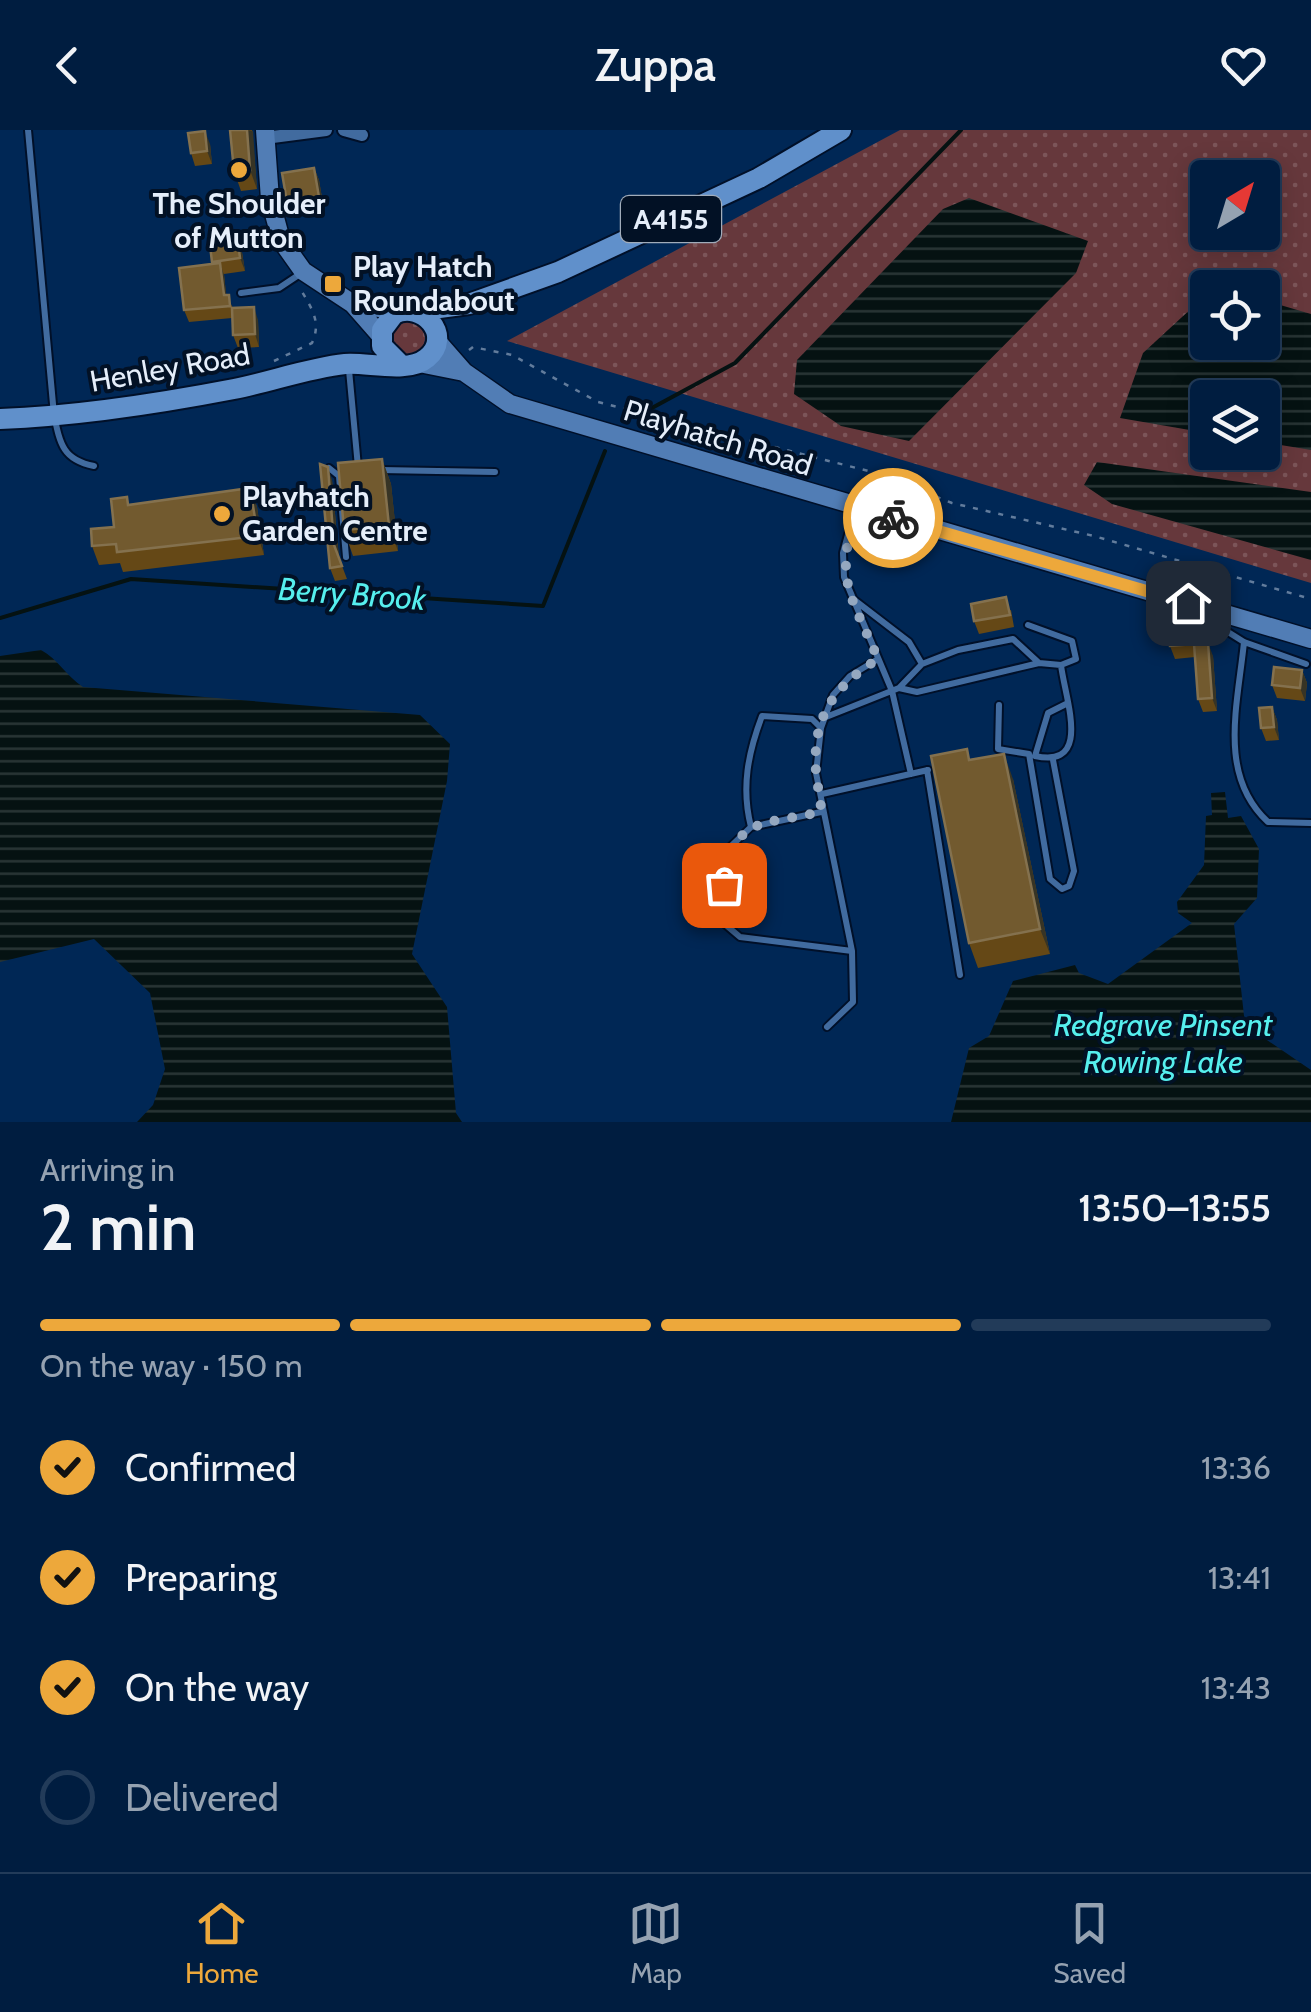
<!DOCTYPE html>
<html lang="en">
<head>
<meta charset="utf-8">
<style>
	:root { --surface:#001d40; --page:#0a2647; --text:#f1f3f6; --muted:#95a2b1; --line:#223b59; --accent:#eda83b }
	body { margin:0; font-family:Cabin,sans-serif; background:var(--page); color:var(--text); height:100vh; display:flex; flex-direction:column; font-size:38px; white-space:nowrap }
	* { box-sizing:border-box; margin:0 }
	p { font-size:32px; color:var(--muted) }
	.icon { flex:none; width:55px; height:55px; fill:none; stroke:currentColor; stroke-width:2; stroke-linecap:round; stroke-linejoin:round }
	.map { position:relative; height:992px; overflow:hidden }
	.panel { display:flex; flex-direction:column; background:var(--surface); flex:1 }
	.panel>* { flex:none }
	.needle { width:65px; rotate:38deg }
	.fabs { position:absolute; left:1190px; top:30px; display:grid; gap:20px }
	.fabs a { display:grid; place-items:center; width:90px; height:90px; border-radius:10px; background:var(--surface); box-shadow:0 5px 25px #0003,0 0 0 2px var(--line); font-size:50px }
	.pin { position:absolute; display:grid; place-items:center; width:85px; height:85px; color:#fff; margin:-42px; border-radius:20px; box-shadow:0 5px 15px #0006 }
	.courier { position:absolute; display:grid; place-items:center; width:100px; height:100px; margin:-50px; border:8px solid #eda83b; border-radius:50%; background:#fff; color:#222; box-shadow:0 2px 12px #0007 }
	.head em { font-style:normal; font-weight:600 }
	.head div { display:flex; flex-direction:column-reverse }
	.head { display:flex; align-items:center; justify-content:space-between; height:170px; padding:0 40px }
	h1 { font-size:65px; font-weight:600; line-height:75px }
	.bar { display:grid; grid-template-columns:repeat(4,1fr); gap:15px 10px; align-content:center; height:120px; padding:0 40px }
	.bar i { height:12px; border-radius:8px; background:var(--line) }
	.bar .current { background:var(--accent) }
	.bar p { grid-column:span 4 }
	ol { padding:0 40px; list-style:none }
	li { display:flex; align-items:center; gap:30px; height:110px }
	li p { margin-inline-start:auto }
	li .icon { padding:10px; border-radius:50%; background:var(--accent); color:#111; stroke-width:4 }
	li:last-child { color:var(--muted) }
	li i { width:55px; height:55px; border:5px solid var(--line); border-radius:50% }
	header { display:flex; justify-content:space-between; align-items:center; height:130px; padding:0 40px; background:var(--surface); font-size:45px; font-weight:600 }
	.menu { display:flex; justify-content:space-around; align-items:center; height:140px; border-top:2px solid var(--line); background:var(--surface); font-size:28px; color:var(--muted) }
	.menu a { display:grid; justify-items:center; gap:5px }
	.menu .current { color:var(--accent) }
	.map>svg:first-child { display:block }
</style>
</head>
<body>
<header><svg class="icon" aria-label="back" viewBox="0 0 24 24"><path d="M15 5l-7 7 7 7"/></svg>Zuppa<svg class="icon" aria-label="heart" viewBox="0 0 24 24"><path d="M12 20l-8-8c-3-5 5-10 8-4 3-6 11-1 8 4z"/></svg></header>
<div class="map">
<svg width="1311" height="992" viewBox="0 0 1311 992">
	<defs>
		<pattern id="grass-dots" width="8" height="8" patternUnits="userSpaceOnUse" patternTransform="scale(2.5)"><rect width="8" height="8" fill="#66383c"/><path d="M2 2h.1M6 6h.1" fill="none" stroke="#7c5559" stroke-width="1.8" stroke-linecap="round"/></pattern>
		<pattern id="water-rules" width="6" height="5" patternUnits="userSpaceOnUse" patternTransform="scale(2.5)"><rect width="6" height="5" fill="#051212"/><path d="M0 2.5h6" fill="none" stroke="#293535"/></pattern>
	</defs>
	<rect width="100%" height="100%" fill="#002755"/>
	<!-- grass -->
	<path fill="url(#grass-dots)" fill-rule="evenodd" d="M900,0h411v453l-804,-242zM1208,48h54v54h-54zM1208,158h54v54h-54zM1208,268h54v54h-54z
		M393 208a16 16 0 1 1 32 0a16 16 0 1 1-32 0Z"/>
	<!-- water -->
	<path fill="url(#water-rules)" d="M969,68l119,43 -12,32 -167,168 -68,-15 -47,-32 3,-34 146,-151z
		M1207,164l1,48h54l1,-42 48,14v136l-48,-8 -1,-44h-54l-1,35 -87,-15 23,-65z
		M1097,332l214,30v68l-199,-56 -28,-19z
		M41,520c17,9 25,26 42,37l337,28 30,29 -3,37 -35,173 35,53 9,106 6,9h-325l16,-17 12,-36 -15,-76 -56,-54 -94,23v-306z
		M1225,662l3,26 13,-2 18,33 -2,49 -23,26 11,101 66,45v52h-360l18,-74 20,-12 24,-55 62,-16 4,8 29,11 84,-61 -14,-10 -1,-11 27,-37 2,-49 6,-1 -1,-22z"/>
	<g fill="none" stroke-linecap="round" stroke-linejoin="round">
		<!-- stream -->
		<path stroke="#051212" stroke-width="4" d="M650,279l85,-46 226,-233
			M0,488l131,-39 412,27 62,-155"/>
		<defs>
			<path id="lane" d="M28,0l26,285c6,29 9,45 40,51
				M241,163l38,-5 21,-14
				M349,240l9,97
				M329,338l10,8 7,81
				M380,340l115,2
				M855,379l-12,44 1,24 48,114 19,83
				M853,469l56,43 13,22 36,-14 55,-11 26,24
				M1225,485l-5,12 24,15 62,22
				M1028,495l44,16 4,18 -15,6c4,34 32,104 -26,91l13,-43 18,-9
				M1244,512c-6,62 -27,133 24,180l43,1
				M899,558l18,4 122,-29 22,2
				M999,575l-1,44 31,5
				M826,587l73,-29 23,-24
				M821,598l-9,-9 -50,-3c-14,37 -21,72 -11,111l-23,22 -8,71 20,17 112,14
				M1029,624l21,125 12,10 7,-3 5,-15 -21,-111
				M927,640l33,205
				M822,664l106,-24
				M751,697l70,-15
				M827,897l26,-25 -1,-51 -36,-178 5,-45 12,-33 17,-19 28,-17"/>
			<path id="street" d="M344,0l18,5
				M265,8l61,-8"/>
			<path id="secondary" d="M265,0l5,69 11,41 22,31 50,33 28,32
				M353,174l47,7
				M436,210l28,32 46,32 801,235
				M419,233l45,9"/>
			<path id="primary" d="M417,181l52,-7 89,-32 201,-94 82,-48
				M0,289c79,-3 156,-15 234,-30 36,-7 74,-21 111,-25 23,-2 63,10 82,-6 27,-22 -5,-58 -33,-44l-12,16v16l17,17"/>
		</defs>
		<!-- lane casing -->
		<use href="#lane" stroke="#001029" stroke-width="10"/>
		<!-- street casing -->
		<use href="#street" stroke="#001029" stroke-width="16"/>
		<!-- secondary casing -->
		<use href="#secondary" stroke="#001029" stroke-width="21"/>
		<!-- primary casing -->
		<use href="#primary" stroke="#001029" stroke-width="24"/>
		<!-- path -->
		<path stroke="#627c9c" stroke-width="2.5" stroke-dasharray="5 8" stroke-linecap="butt" d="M469,220l4,-3 39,8 86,47 282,72 72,29 142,33 217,63
			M274,231l38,-18c10,-22 -1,-35 -12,-55"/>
		<!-- lane -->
		<use href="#lane" stroke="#416b9f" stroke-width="6"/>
		<!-- street -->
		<use href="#street" stroke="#416b9f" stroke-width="12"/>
		<!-- secondary -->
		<use href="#secondary" stroke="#517db5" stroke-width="18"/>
		<!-- primary -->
		<use href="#primary" stroke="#6090cb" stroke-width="20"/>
	</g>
	<!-- wall -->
	<path fill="#654816" d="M230,0h22l5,59 -16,2 -7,-20z
		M210,14l2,20 -17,2 -4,-13z
		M314,38l5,12 5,30 -33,5 -4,-13z
		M209,107l32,9 4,25 -21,3 2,21 7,13 25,12 1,27 -21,1 -5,-13 -1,-17 -43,4 -5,-12 29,-46z
		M382,329l9,25 7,67 -45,5 -9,-26z
		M332,350l7,78 8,21 -12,2 -5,-13z
		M250,358l7,19 7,48 -141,17 -3,-9 -21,2 -7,-19 22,-19 13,-30 2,8z
		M1011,480l3,17 -35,7 -5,-13z
		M1193,503l4,11 16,12 4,55 -14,1 -5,-13 -3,-42 -20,2 -5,-13z
		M1302,540l5,13 -2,18 -28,-3 -5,-13z
		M1272,577l5,13 2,20 -13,1 -5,-13z
		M971,630l42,19 37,175 -72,14 -9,-25z"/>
	<!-- shaded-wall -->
	<path fill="#373425" d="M247,0l6,1 4,58 -7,-19z
		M205,1l5,13 2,20 -5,-13z
		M314,38l5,12 5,30 -5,-13z
		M237,103l4,13 4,25 -5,-13z
		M220,133l4,12 4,33 -4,-13z
		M254,177l4,13 1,27 -4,-13z
		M382,329l9,25 7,67 -9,-25z
		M328,337l4,13 7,78 -5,-13z
		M250,358l7,19 7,48 -6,-19z
		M1208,513l5,13 4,55 -5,-13z
		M1302,540l5,13 -2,18 -5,-13z
		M1272,577l5,13 2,20 -5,-13z
		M1004,624l9,25 37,175 -10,-25z"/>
	<!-- building -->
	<path fill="#725a2f" stroke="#84714e" stroke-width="2.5" d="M230,0h17l3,40 -16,1z
		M205,1l2,20 -16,2 -3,-20z
		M314,38l5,29 -32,5 -5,-29z
		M237,103l3,25 -28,4 -3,-25z
		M220,133l4,32h5l1,11 -46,4 -5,-42z
		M254,177l1,27 -22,1 -1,-27z
		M382,329l7,67 -45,4 -6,-67z
		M320,334l8,3 6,78 8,21 -12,2z
		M250,358l8,48 -141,16 -1,-8 -24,2 -1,-17 23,-2 -3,-28 16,-2 1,8z
		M1006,467l4,18 -36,6 -3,-17z
		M1193,503l1,11 -24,2v-11z
		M1208,513l4,55 -14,1 -4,-55z
		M1274,537l28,3 -2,18 -28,-3z
		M1272,577l2,20 -13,1 -2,-20z
		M967,619l2,11 35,-6 36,175 -71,14 -38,-187z"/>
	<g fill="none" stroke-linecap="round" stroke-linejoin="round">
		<!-- done -->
		<path stroke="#95a8c0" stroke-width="10" stroke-dasharray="0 18" d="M724,755c8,-69 38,-60 97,-73 0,-14 -4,-26 -5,-40 -4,-56 18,-85 62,-113 -29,-68 -43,-77 -22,-151l37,10"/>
		<!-- route -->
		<path stroke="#eda83b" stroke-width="12" d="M893,388l295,85"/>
	</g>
	<!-- markers -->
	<g fill="#eda83b" stroke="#021125" stroke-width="4">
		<circle cx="239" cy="40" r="10"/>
		<rect x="323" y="144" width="20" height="20" rx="5"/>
		<circle cx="222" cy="384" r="10"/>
	</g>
	<g text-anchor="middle" stroke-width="8" stroke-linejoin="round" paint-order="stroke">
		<!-- shield labels -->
		<rect fill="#021125" stroke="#a1acba" stroke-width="2.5" x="621" y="66" width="100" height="46" rx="8"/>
		<g font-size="28" font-weight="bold" fill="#e5eefa">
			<text x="671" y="99">A4155</text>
		</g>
		<!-- poi labels -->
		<g font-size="30" font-weight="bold" fill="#e5eefa" stroke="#021125" text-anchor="start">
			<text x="239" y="84" text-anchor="middle">The Shoulder<tspan x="239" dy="34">of Mutton</tspan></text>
			<text x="353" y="147">Play Hatch<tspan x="353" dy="34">Roundabout</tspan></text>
			<text x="242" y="377">Playhatch<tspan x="242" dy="34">Garden Centre</tspan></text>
		</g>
		<!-- street labels -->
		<g font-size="30" fill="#e5eefa" stroke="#021125">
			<text transform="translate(170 238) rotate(-10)" y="10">Henley Road</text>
			<text transform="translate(718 308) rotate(17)" y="10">Playhatch Road</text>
		</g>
		<!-- water labels -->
		<g font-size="32" font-style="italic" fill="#56efee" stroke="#021125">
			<text transform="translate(352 464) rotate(4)" y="11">Berry Brook</text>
			<text x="1163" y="906">Redgrave Pinsent<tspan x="1163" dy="37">Rowing Lake</tspan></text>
		</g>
	</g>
</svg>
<div class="fabs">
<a><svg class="needle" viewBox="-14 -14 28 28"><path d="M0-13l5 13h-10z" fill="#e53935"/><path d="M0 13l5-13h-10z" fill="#95a2b1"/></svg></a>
<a><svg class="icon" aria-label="locate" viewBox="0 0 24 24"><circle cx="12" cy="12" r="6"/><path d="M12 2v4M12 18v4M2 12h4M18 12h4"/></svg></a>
<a><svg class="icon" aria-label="layers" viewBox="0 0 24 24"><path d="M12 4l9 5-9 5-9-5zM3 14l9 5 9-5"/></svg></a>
</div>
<div class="pin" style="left:724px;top:755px;background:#ea580c"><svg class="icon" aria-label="bag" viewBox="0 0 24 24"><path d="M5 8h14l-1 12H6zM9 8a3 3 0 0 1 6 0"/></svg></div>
<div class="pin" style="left:1188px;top:473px;background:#1f2937"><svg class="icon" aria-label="home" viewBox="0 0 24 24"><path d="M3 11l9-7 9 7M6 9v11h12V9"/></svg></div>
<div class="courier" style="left:893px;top:388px"><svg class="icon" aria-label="bike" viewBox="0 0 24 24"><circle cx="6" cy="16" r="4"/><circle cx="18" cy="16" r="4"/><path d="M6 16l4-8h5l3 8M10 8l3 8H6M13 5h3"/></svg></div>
</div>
<section class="panel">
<div class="head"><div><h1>2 min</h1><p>Arriving in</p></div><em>13:50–13:55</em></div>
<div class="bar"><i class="current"></i><i class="current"></i><i class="current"></i><i></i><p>On the way · 150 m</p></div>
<ol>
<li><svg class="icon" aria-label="check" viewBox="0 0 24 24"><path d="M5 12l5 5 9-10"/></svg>Confirmed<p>13:36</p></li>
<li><svg class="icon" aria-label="check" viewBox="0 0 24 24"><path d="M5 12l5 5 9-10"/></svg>Preparing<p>13:41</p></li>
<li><svg class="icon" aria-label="check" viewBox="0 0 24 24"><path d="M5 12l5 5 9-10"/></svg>On the way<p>13:43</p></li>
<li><i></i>Delivered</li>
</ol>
</section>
<nav class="menu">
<a class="current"><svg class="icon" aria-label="home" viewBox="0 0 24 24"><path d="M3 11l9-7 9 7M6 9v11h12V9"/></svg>Home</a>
<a><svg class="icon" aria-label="map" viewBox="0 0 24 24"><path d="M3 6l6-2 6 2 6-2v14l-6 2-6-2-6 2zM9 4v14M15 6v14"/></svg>Map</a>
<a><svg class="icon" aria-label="saved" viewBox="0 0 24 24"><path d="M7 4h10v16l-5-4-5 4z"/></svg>Saved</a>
</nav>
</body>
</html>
